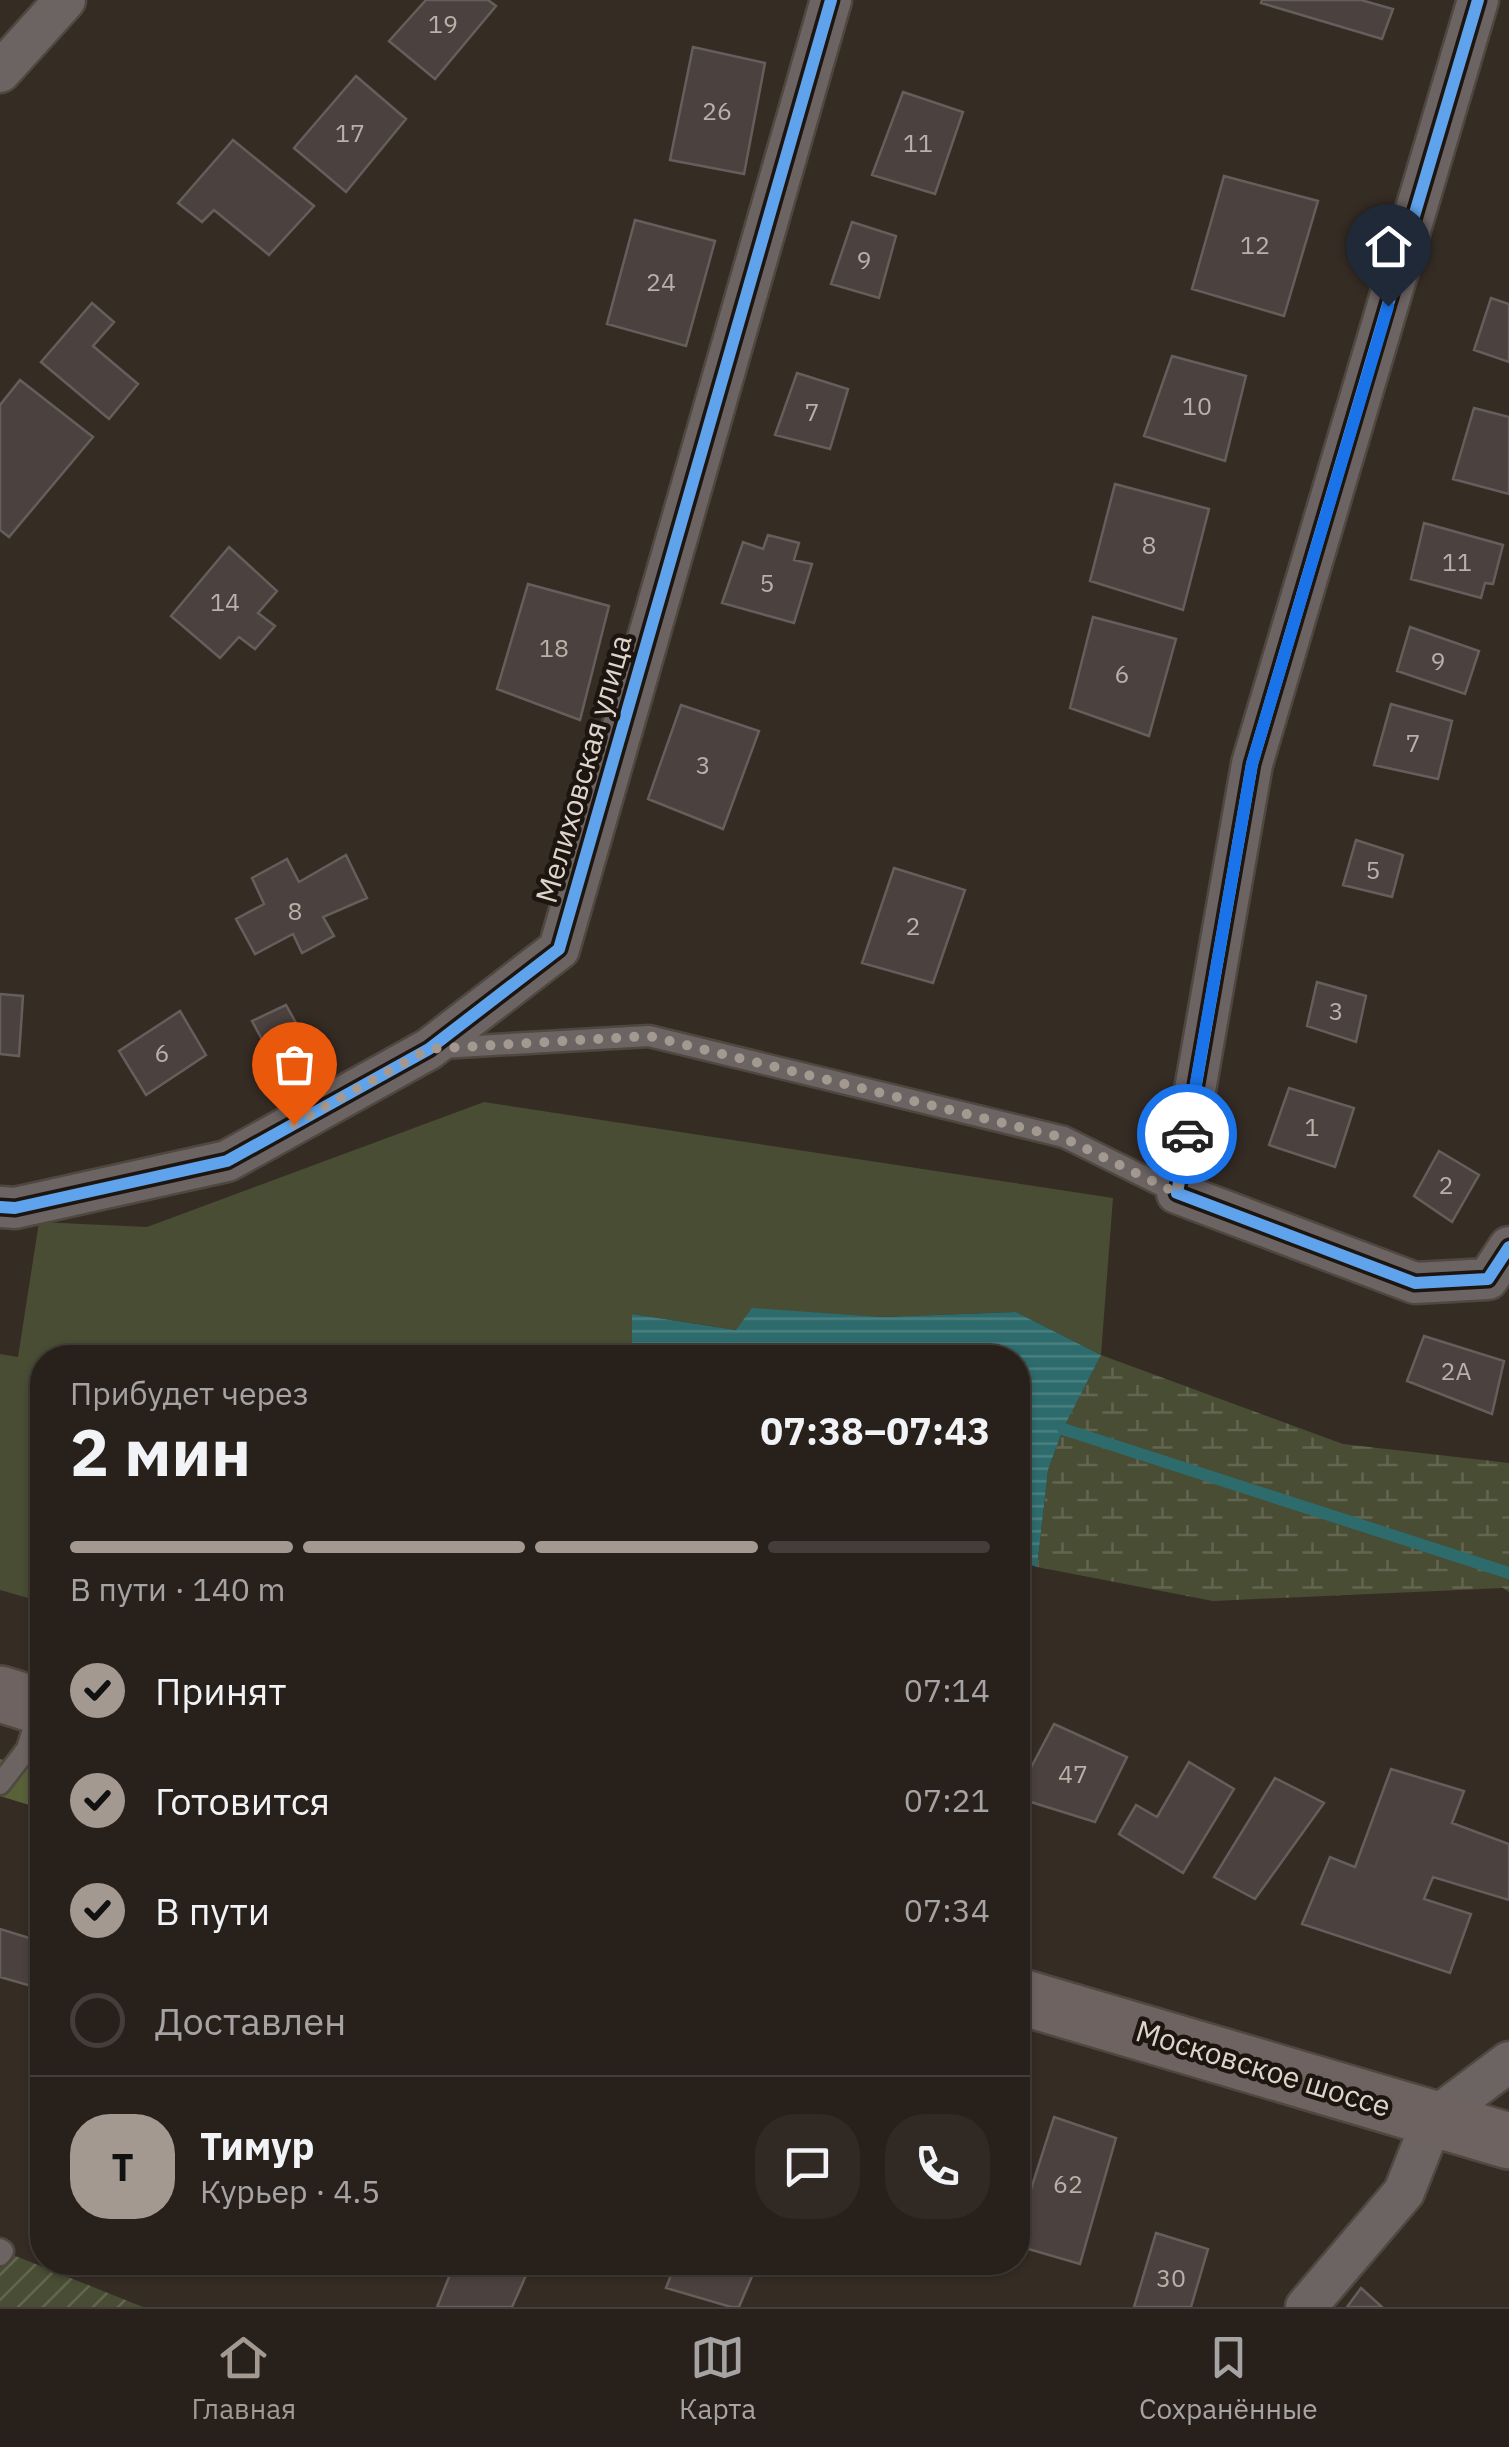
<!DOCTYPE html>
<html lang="ru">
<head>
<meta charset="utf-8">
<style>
	:root { --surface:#28211b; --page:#302924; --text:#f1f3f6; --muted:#a5a3a3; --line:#443e3a; --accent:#a49991 }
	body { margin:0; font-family:"IBM Plex Sans",sans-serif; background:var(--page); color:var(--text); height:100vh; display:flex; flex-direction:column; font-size:38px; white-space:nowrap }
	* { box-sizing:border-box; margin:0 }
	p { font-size:32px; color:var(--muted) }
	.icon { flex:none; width:55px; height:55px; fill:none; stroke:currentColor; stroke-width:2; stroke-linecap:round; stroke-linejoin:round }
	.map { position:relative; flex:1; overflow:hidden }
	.side { position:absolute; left:30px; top:1345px; width:1000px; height:930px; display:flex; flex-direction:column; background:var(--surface); border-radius:40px; box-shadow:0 2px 8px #0004,0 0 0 2px var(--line) }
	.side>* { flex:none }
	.pin { position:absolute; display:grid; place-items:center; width:85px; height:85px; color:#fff; margin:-102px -42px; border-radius:50% 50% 50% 0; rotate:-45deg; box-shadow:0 0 10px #0007 }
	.pin .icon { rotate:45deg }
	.courier { position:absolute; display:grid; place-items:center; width:100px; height:100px; margin:-50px; border:8px solid #1a73e8; border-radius:50%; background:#fff; color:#222; box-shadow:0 2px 12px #0007 }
	.overview em { font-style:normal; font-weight:700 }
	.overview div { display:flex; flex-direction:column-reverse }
	.overview { display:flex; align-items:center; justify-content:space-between; height:170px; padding:0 40px }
	h1 { font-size:65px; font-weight:700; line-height:75px }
	.bar { display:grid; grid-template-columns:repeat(4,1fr); gap:15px 10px; align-content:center; height:120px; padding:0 40px }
	.bar i { height:12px; border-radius:8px; background:var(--line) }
	.bar .selected { background:var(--accent) }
	.bar p { grid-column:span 4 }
	.line { display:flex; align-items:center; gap:25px; padding:0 40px; border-top:2px solid var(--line) }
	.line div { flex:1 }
	.round { display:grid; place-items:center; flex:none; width:105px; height:105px; border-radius:40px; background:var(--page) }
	ol { padding:0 40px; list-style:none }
	li { display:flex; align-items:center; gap:30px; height:110px }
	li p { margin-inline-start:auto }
	li .icon { padding:10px; border-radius:50%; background:var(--accent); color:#111; stroke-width:4 }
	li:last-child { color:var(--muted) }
	li i { width:55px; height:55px; border:5px solid var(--line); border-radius:50% }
	.menu { display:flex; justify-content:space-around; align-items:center; height:140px; border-top:2px solid var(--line); background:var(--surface); font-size:28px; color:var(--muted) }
	.menu a { display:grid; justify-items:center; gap:5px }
	.menu .selected { color:var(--accent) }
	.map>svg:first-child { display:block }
</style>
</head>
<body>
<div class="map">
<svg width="1509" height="2307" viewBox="0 0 1509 2307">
	<defs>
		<pattern id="forest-firs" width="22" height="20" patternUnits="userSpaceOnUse" patternTransform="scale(2.5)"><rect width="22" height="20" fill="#586138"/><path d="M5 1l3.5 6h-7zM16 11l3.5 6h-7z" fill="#707753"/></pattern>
		<pattern id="wetland-marsh" width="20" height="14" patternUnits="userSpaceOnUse" patternTransform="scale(2.5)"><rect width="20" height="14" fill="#484d34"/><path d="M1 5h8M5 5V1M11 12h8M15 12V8" fill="none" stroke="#626650"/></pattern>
		<pattern id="garden-furrows" width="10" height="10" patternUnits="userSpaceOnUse" patternTransform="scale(2.5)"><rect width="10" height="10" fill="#484d34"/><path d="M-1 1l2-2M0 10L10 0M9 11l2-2" fill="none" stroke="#626650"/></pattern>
		<pattern id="water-rules" width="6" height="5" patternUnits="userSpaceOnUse" patternTransform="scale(2.5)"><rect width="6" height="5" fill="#2e6b6c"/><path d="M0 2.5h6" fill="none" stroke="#4c7f80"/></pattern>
	</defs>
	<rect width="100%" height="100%" fill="#352c24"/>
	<!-- green -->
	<path fill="#484d34" d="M484,1102l629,96 -12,157 -85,-43 -134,5 -130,-8 -15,21 -105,-16v43l-590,1v244l-42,-12v-236l18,3 21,-135 108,5z"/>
	<!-- forest -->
	<path fill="url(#forest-firs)" d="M0,1759l42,10v40l-42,-13z"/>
	<!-- wetland -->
	<path fill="url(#wetland-marsh)" d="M1101,1355l242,89 166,19v129l-6,-4 -290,13 -176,-34 11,-97 15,-41z"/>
	<!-- garden -->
	<path fill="url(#garden-furrows)" d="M0,2249l3,2 140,56h-143z"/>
	<!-- water -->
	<path fill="url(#water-rules)" d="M752,1308l130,9 134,-5 85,43 -38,74 -15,41 -11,97 -19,-6v-203l-386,-1v-43l104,16z"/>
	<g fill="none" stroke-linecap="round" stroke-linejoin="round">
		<!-- stream -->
		<path stroke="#2e6b6c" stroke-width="12" d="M1063,1429l446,144"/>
	</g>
	<!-- building -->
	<path fill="#4b423f" stroke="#665e5c" stroke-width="2.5" d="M426,0h62l8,6 -61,73 -46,-38z
		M1262,0h99l32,9 -11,30 -121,-36z
		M693,47l72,16 -21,111 -74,-14z
		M356,76l50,43 -60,73 -52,-44z
		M903,92l60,20 -28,82 -63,-19z
		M233,140l81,66 -45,49 -55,-45 -12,12 -24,-19z
		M1224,176l94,25 -34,115 -92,-27z
		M635,220l80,21 -29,105 -79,-22z
		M852,222l44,14 -17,62 -48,-14z
		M1491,298l18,6v58l-35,-12z
		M92,303l22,19 -21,24 45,38 -29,35 -68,-57z
		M1172,356l74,20 -21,85 -81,-25z
		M797,373l51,16 -18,60 -55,-14z
		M20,380l73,57 -84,100 -9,-7v-125z
		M1474,408l35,9v77l-56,-15z
		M1115,484l94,25 -26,101 -93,-29z
		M1424,523l79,22 -10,39 -8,-1 -4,15 -70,-19z
		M768,535l31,8 -5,17 18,4 -18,59 -72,-20 21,-61 20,7z
		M229,547l48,44 -19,22 17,13 -20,23 -16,-12 -19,21 -49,-42z
		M528,584l81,22 -29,114 -83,-31z
		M1093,617l83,22 -27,97 -79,-28z
		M1410,627l69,24 -14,43 -68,-23z
		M1391,704l61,17 -14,58 -64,-14z
		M681,705l78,26 -36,98 -75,-30z
		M1356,840l47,15 -11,42 -49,-12z
		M346,855l21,43 -44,19 11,19 -32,17 -9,-19 -38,20 -19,-35 28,-15 -12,-26 35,-19 12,23z
		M894,868l71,22 -32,93 -71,-20z
		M1317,982l49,14 -10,46 -49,-16z
		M0,994l23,2 -4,60 -19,-2z
		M286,1005l40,71 -34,19 -40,-74z
		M180,1011l26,44 -60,40 -27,-44z
		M1289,1088l65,20 -19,59 -66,-22z
		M1439,1151l40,24 -27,47 -38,-26z
		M1424,1336l80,25 -12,53 -85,-33z
		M1054,1724l73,33 -32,65 -77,-24v-6z
		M1189,1762l45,27 -51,84 -64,-39 17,-29 21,12z
		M1391,1769l73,22 -12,32 57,21v56l-76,-23 -9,22 47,15 -21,59 -148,-49 28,-67 25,10z
		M1275,1778l49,25 -69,96 -41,-22z
		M0,1929l42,13v47l-42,-12z
		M1054,2117l62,21 -36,126 -62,-18v-16z
		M1156,2233l52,16 -17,58h-57z
		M455,2262h77l-20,45h-75z
		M676,2262h82l-19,45h-8l-65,-19z
		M1361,2288l21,19h-35z"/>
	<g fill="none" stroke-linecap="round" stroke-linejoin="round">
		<defs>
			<path id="lane" d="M441,1048l208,-12 415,101 113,56
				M0,1784l27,-35 13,-42
				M0,2249l3,2 -3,4"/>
			<path id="street" d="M1478,0l-226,764 -75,429 238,90 73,-4 21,-32
				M0,72l65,-72
				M0,1207l15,1 212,-47 202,-112 130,-100 272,-949
				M1306,2307l98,-115 29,-73 76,-57"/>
			<path id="primary" d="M0,1694l42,13
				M1018,1996l491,145"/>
		</defs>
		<!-- lane casing -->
		<use href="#lane" stroke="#4f4740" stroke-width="25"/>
		<!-- street casing -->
		<use href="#street" stroke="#4f4740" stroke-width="45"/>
		<!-- primary casing -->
		<use href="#primary" stroke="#4f4740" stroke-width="60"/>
		<!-- lane -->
		<use href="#lane" stroke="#6c6363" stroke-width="20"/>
		<!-- street -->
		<use href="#street" stroke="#6c6363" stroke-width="40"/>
		<!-- primary -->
		<use href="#primary" stroke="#6e6360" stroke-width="55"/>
		<defs>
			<path id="cycleway" d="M1478,0l-226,764 -75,429 238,90 73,-4 21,-32
				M0,1207l15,1 212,-47 202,-112 130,-100 272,-949"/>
		</defs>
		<!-- cycleway casing -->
		<use href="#cycleway" stroke="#1d150f" stroke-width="19"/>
		<!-- cycleway -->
		<use href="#cycleway" stroke="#60a3ed" stroke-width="12"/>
	</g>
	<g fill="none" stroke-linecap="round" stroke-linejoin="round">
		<!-- done -->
		<path stroke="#a49991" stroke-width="10" stroke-dasharray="0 18" d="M294,1124l135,-75 220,-13 415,102 113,55 10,-59"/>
		<!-- route -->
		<path stroke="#1a73e8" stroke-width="12" d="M1187,1134l65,-370 136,-458"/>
	</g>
	<g text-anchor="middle" stroke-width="9" stroke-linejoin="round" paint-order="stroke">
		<!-- number labels -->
		<g font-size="25" fill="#bab0a8">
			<text x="443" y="33">19</text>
			<text x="717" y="120">26</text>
			<text x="350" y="142">17</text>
			<text x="918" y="152">11</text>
			<text x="1255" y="254">12</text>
			<text x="864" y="269">9</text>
			<text x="661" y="291">24</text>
			<text x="1197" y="415">10</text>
			<text x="812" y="421">7</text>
			<text x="1149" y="554">8</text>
			<text x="1457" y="571">11</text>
			<text x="767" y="592">5</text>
			<text x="225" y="611">14</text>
			<text x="554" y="657">18</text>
			<text x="1438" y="670">9</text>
			<text x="1122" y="683">6</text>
			<text x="1413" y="752">7</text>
			<text x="703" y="774">3</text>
			<text x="1373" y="879">5</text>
			<text x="295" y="920">8</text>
			<text x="913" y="935">2</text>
			<text x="1336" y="1020">3</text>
			<text x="162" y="1062">6</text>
			<text x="1312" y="1136">1</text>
			<text x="1446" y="1194">2</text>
			<text x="1456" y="1380">2А</text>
			<text x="1073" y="1783">47</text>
			<text x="1068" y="2193">62</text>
			<text x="1171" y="2287">30</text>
		</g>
		<!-- street labels -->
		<g font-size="30" fill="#dfd4cb" stroke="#1d150f">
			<text transform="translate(584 769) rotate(-74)" y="10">Мелиховская улица</text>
			<text transform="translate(1263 2069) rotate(17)" y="10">Московское шоссе</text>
		</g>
	</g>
</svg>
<div class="pin" style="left:294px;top:1124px;background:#ea580c"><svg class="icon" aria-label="bag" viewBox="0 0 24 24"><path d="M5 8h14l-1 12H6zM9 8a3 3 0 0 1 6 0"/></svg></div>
<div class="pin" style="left:1388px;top:306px;background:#1f2937"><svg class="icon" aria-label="home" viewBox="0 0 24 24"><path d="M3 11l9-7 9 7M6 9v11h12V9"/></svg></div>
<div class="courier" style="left:1187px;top:1134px"><svg class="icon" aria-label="car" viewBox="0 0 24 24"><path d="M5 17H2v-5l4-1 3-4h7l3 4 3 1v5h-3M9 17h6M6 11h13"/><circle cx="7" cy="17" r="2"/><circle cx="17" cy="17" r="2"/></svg></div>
<section class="side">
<div class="overview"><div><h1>2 мин</h1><p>Прибудет через</p></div><em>07:38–07:43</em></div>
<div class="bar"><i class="selected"></i><i class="selected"></i><i class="selected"></i><i></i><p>В пути · 140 m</p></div>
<ol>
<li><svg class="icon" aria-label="check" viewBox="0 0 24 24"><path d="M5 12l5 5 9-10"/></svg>Принят<p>07:14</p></li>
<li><svg class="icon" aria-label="check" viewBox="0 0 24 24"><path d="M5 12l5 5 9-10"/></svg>Готовится<p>07:21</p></li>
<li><svg class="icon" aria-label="check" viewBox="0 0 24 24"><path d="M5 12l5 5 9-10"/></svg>В пути<p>07:34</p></li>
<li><i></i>Доставлен</li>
</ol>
<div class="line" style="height:180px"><b class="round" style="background:var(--accent);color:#111">Т</b><div><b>Тимур</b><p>Курьер · 4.5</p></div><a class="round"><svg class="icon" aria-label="chat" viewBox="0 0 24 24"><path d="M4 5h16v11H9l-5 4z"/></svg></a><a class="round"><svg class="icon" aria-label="phone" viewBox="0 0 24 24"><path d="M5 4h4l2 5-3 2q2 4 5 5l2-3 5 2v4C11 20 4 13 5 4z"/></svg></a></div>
</section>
</div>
<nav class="menu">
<a class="selected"><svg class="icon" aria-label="home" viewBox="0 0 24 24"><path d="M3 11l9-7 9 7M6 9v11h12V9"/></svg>Главная</a>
<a><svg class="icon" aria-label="map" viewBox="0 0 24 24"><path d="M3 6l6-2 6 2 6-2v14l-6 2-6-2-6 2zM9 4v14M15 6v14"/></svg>Карта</a>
<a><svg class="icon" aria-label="saved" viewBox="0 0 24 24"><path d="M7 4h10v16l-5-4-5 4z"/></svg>Сохранённые</a>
</nav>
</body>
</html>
